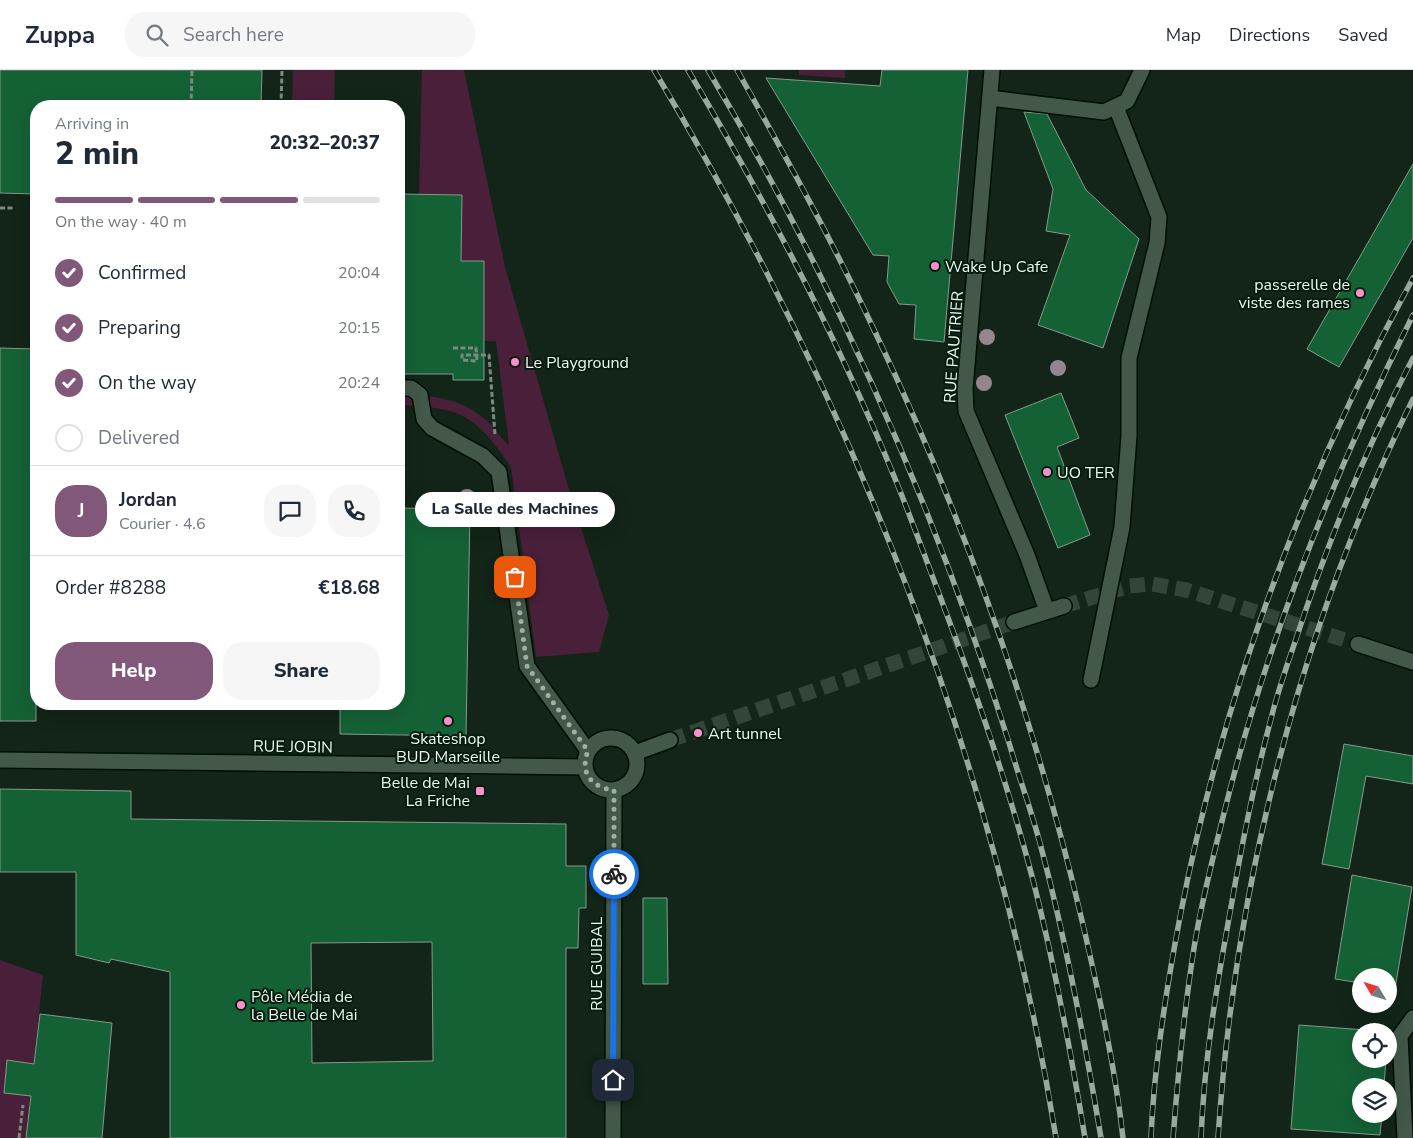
<!DOCTYPE html>
<html lang="en">
<head>
<meta charset="utf-8">
<style>
	:root { --surface:#fff; --page:#f6f6f7; --text:#1f2937; --muted:#747a83; --line:#e0e1e3; --accent:#81577a }
	body { margin:0; font-family:"Nunito Sans",sans-serif; background:var(--page); color:var(--text); height:100vh; display:flex; flex-direction:column; font-size:19px; white-space:nowrap }
	* { box-sizing:border-box; margin:0 }
	p { font-size:16px; color:var(--muted) }
	.icon { flex:none; width:28px; height:28px; fill:none; stroke:currentColor; stroke-width:2; stroke-linecap:round; stroke-linejoin:round }
	.map { position:relative; flex:1; overflow:hidden }
	.side { position:absolute; left:30px; top:30px; width:375px; height:610px; display:flex; flex-direction:column; background:var(--surface); border-radius:20px; box-shadow:0 5px 20px #0002 }
	.side>* { flex:none }
	.needle { width:32px; rotate:308deg }
	.tools { position:absolute; left:1352px; top:898px; display:grid; gap:10px }
	.tools a { display:grid; place-items:center; width:45px; height:45px; border-radius:50%; background:var(--surface); box-shadow:0 5px 20px #0002; font-size:25px }
	.pin { position:absolute; display:grid; place-items:center; width:42px; height:42px; color:#fff; margin:-21px; border-radius:10px; box-shadow:0 2px 8px #0006 }
	.courier { position:absolute; display:grid; place-items:center; width:50px; height:50px; margin:-25px; border:4px solid #1a73e8; border-radius:50%; background:#fff; color:#222; box-shadow:0 1px 6px #0007 }
	.bubble { position:absolute; height:35px; border-radius:18px; background:var(--surface); box-shadow:0 5px 20px #0002; font-size:16px; font-weight:800; line-height:35px; text-align:center }
	.head em { font-style:normal; font-weight:800 }
	.head div { display:flex; flex-direction:column-reverse }
	.head { display:flex; align-items:center; justify-content:space-between; height:85px; padding:0 25px }
	h1 { font-size:32px; font-weight:800; line-height:38px }
	.bar { display:grid; grid-template-columns:repeat(4,1fr); gap:8px 5px; align-content:center; height:60px; padding:0 25px }
	.bar i { height:6px; border-radius:4px; background:var(--line) }
	.bar .on { background:var(--accent) }
	.bar p { grid-column:span 4 }
	.line { display:flex; align-items:center; gap:12px; padding:0 25px; border-top:1px solid var(--line) }
	.line div { flex:1 }
	.round { display:grid; place-items:center; flex:none; width:52px; height:52px; border-radius:20px; background:var(--page) }
	ol { padding:0 25px; list-style:none }
	li { display:flex; align-items:center; gap:15px; height:55px }
	li p { margin-inline-start:auto }
	li .icon { padding:5px; border-radius:50%; background:var(--accent); color:#fff; stroke-width:4 }
	li:last-child { color:var(--muted) }
	li i { width:28px; height:28px; border:2px solid var(--line); border-radius:50% }
	.primary-button { display:flex; gap:10px; margin-top:auto; padding:10px 25px }
	.primary-button a { flex:1; height:58px; border-radius:20px; background:var(--accent); color:#fff; font-size:20px; font-weight:800; line-height:58px; text-align:center }
	.primary-button a+a { background:var(--page); color:var(--text) }
	header { display:flex; align-items:center; gap:30px; box-sizing:border-box; height:70px; padding:0 25px; background:var(--surface); border-bottom:1px solid var(--line) }
	header strong { font-size:24px }
	nav { display:flex; gap:28px; margin-inline-start:auto; font-size:18px }
	.search { width:350px; height:45px; background:var(--page); display:flex; align-items:center; gap:12px; box-sizing:border-box; padding:0 18px; border-radius:20px; color:var(--muted); font-size:19px }
	.map>svg:first-child { display:block }
</style>
</head>
<body>
<header>
<strong>Zuppa</strong>
<div class="search"><svg class="icon" aria-label="search" viewBox="0 0 24 24"><circle cx="10" cy="10" r="6"/><path d="M15 15l6 6"/></svg>Search here</div>
<nav><a>Map</a><a>Directions</a><a>Saved</a></nav>
</header>
<div class="map">
<svg width="1413" height="1068" viewBox="0 0 1413 1068">
	<rect width="100%" height="100%" fill="#122518"/>
	<!-- green -->
	<path fill="#4a1f39" d="M293,0h42l-1,36h-42z
		M422,0h42l41,197 65,226 39,122 -10,37 -63,5 -25,-190c-36,-53 -49,-59 -112,-62v-11c34,2 63,3 89,28 8,7 13,17 21,23l-13,-104h-13l1,-80h-23l1,-66 -43,-1z
		M799,0h46v8l-46,-3z
		M0,890l43,15 -17,163h-26z"/>
	<!-- building -->
	<path fill="#156136" stroke="#849a8a" fill-rule="evenodd" d="M0,0h262l-1,36h-225v88l-36,-1z
		M882,0h86l-24,272 -30,-3 2,-34 -17,-1 -12,-22 2,-26 -16,-1 -107,-177 114,8z
		M1024,42l23,2 39,76 53,49 -36,109 -65,-23 32,-90 -24,-4 7,-42z
		M1413,94v74l-74,129 -32,-18z
		M399,124l63,1 -1,66h23v119h-31v-6h-54z
		M0,278l36,1v372h-36z
		M1061,323l18,45 -22,9 33,88 -32,13 -53,-133z
		M399,438l71,1 -4,227 -126,-2v-30h59z
		M1344,674l69,12v28l-47,-8 -17,93 -27,-5z
		M0,719l131,2v28l435,5v42h20v42h-7l-1,40h-12v190h-396v-166l-59,-13 -2,4 -33,-8v-83h-76zM432,872l1,119 -121,2 -1,-120z
		M1352,805l60,12 -17,102 -6,-1v-12h-28v7l-26,-4z
		M643,828h24l1,86h-25z
		M40,944l72,9 -10,115h-76l5,-42 -27,-3 3,-33 27,4z
		M1299,955l80,6h-18v28h25l-2,27h-23v28h21l-2,21 -89,-6z"/>
	<g fill="none" stroke-linecap="round" stroke-linejoin="round">
		<!-- street-tunnel -->
		<path stroke="#334538" stroke-width="15" stroke-dasharray="15 8" stroke-linecap="butt" d="M1064,536l65,-20 23,-2 34,6 172,54
			M670,670l344,-118"/>
		<defs>
			<path id="lane" d="M990,28l114,14 23,-11 15,-31
				M399,318h12l9,7 4,24 8,9 51,28 16,16 28,194 61,85
				M1091,610l31,-153 7,-91v-78l28,-115 2,-26 -43,-110
				M1405,1068l-5,-102 13,-18"/>
			<path id="street" d="M992,0l-27,318 1,23 61,144 20,56
				M1014,552l50,-16
				M1358,574l55,18
				M585 694a26 26 0 1 1 52 0a26 26 0 1 1-52 0Z
				M635,683l35,-13
				M0,690l585,7
				M613,1068l1,-348"/>
		</defs>
		<!-- lane casing -->
		<use href="#lane" stroke="#000e04" stroke-width="18"/>
		<!-- street casing -->
		<use href="#street" stroke="#000e04" stroke-width="18"/>
		<!-- path -->
		<path stroke="#7b8b80" stroke-width="3" stroke-dasharray="5 2.5" stroke-linecap="butt" d="M191,36l1,-36
			M281,36l1,-36
			M0,138h15
			M453,278h23l1,13 -15,-1v-5h27l6,80
			M19,1068l4,-33"/>
		<!-- lane -->
		<use href="#lane" stroke="#435849" stroke-width="15"/>
		<!-- street -->
		<use href="#street" stroke="#435849" stroke-width="15"/>
		<defs>
			<path id="rail" d="M654,0c197,328 341,689 402,1068
				M688,0c78,132 150,268 208,411 16,39 30,79 45,118 35,93 68,188 93,285 21,83 37,169 51,254
				M708,0c127,213 228,440 302,676 10,35 23,69 32,105 25,94 43,191 59,287
				M737,0c49,87 97,174 139,264 91,191 160,389 208,595 16,70 31,138 39,209
				M1151,1068c3,-74 15,-148 29,-221 43,-224 124,-439 233,-639
				M1173,1068c5,-63 11,-127 21,-190 7,-45 19,-90 30,-135 43,-173 109,-338 189,-498
				M1201,1068c3,-78 16,-154 30,-231 11,-64 24,-129 41,-192 7,-28 17,-55 26,-82 31,-94 69,-187 115,-275
				M1218,1068c17,-255 82,-510 195,-739"/>
		</defs>
		<!-- rail casing -->
		<use href="#rail" stroke="#9aa99e" stroke-width="5.5"/>
		<!-- rail -->
		<use href="#rail" stroke="#081b0f" stroke-width="4" stroke-dasharray="11" stroke-linecap="butt"/>
	</g>
	<!-- trees -->
	<g fill="#94868c">
		<circle cx="987" cy="267" r="8"/>
		<circle cx="1058" cy="298" r="8"/>
		<circle cx="984" cy="313" r="8"/>
		<circle cx="467" cy="427" r="8"/>
	</g>
	<g fill="none" stroke-linecap="round" stroke-linejoin="round">
		<!-- done -->
		<path stroke="#a0aea4" stroke-width="5" stroke-dasharray="0 9" d="M515,507l12,89 61,85c-9,22 4,37 26,39v84"/>
		<!-- route -->
		<path stroke="#1a73e8" stroke-width="6" d="M613,1010l1,-206"/>
	</g>
	<!-- markers -->
	<g fill="#f890cc" stroke="#081b0f" stroke-width="2">
		<circle cx="935" cy="196" r="5"/>
		<circle cx="1360" cy="223" r="5"/>
		<circle cx="515" cy="292" r="5"/>
		<circle cx="1047" cy="402" r="5"/>
		<circle cx="448" cy="651" r="5"/>
		<circle cx="698" cy="663" r="5"/>
		<rect x="475" y="716" width="10" height="10" rx="2.5"/>
		<circle cx="241" cy="935" r="5"/>
	</g>
	<g text-anchor="middle" stroke-width="4" stroke-linejoin="round" paint-order="stroke">
		<!-- poi labels -->
		<g font-size="16" fill="#ecf8ef" stroke="#081b0f" text-anchor="start">
			<text x="945" y="202">Wake Up Cafe</text>
			<text x="1350" y="220" text-anchor="end">passerelle de<tspan x="1350" dy="18">viste des rames</tspan></text>
			<text x="525" y="298">Le Playground</text>
			<text x="1057" y="408">UO TER</text>
			<text x="708" y="669">Art tunnel</text>
			<text x="448" y="674" text-anchor="middle">Skateshop<tspan x="448" dy="18">BUD Marseille</tspan></text>
			<text x="470" y="718" text-anchor="end">Belle de Mai<tspan x="470" dy="18">La Friche</tspan></text>
			<text x="251" y="932">Pôle Média de<tspan x="251" dy="18">la Belle de Mai</tspan></text>
		</g>
		<!-- street labels -->
		<g font-size="16" fill="#ecf8ef" stroke="#081b0f">
			<text transform="translate(953 277) rotate(-86)" y="6">RUE PAUTRIER</text>
			<text transform="translate(293 676) rotate(1)" y="6">RUE JOBIN</text>
			<text transform="translate(596 894) rotate(-90)" y="6">RUE GUIBAL</text>
		</g>
	</g>
</svg>
<div class="tools">
<a><svg class="needle" viewBox="-14 -14 28 28"><path d="M0-13l5 13h-10z" fill="#e53935"/><path d="M0 13l5-13h-10z" fill="#747a83"/></svg></a>
<a><svg class="icon" aria-label="locate" viewBox="0 0 24 24"><circle cx="12" cy="12" r="6"/><path d="M12 2v4M12 18v4M2 12h4M18 12h4"/></svg></a>
<a><svg class="icon" aria-label="layers" viewBox="0 0 24 24"><path d="M12 4l9 5-9 5-9-5zM3 14l9 5 9-5"/></svg></a>
</div>
<div class="pin" style="left:515px;top:507px;background:#ea580c"><svg class="icon" aria-label="bag" viewBox="0 0 24 24"><path d="M5 8h14l-1 12H6zM9 8a3 3 0 0 1 6 0"/></svg></div>
<div class="pin" style="left:613px;top:1010px;background:#1f2937"><svg class="icon" aria-label="home" viewBox="0 0 24 24"><path d="M3 11l9-7 9 7M6 9v11h12V9"/></svg></div>
<div class="courier" style="left:614px;top:804px"><svg class="icon" aria-label="bike" viewBox="0 0 24 24"><circle cx="6" cy="16" r="4"/><circle cx="18" cy="16" r="4"/><path d="M6 16l4-8h5l3 8M10 8l3 8H6M13 5h3"/></svg></div>
<div class="bubble" style="left:415px;top:422px;width:200px">La Salle des Machines</div>
<section class="side">
<div class="head"><div><h1>2 min</h1><p>Arriving in</p></div><em>20:32–20:37</em></div>
<div class="bar"><i class="on"></i><i class="on"></i><i class="on"></i><i></i><p>On the way · 40 m</p></div>
<ol>
<li><svg class="icon" aria-label="check" viewBox="0 0 24 24"><path d="M5 12l5 5 9-10"/></svg>Confirmed<p>20:04</p></li>
<li><svg class="icon" aria-label="check" viewBox="0 0 24 24"><path d="M5 12l5 5 9-10"/></svg>Preparing<p>20:15</p></li>
<li><svg class="icon" aria-label="check" viewBox="0 0 24 24"><path d="M5 12l5 5 9-10"/></svg>On the way<p>20:24</p></li>
<li><i></i>Delivered</li>
</ol>
<div class="line" style="height:90px"><b class="round" style="background:var(--accent);color:#fff">J</b><div><b>Jordan</b><p>Courier · 4.6</p></div><a class="round"><svg class="icon" aria-label="chat" viewBox="0 0 24 24"><path d="M4 5h16v11H9l-5 4z"/></svg></a><a class="round"><svg class="icon" aria-label="phone" viewBox="0 0 24 24"><path d="M5 4h4l2 5-3 2q2 4 5 5l2-3 5 2v4C11 20 4 13 5 4z"/></svg></a></div>
<div class="line" style="height:65px"><div>Order #8288</div><b>€18.68</b></div>
<div class="primary-button"><a>Help</a><a>Share</a></div>
</section>
</div>
</body>
</html>
